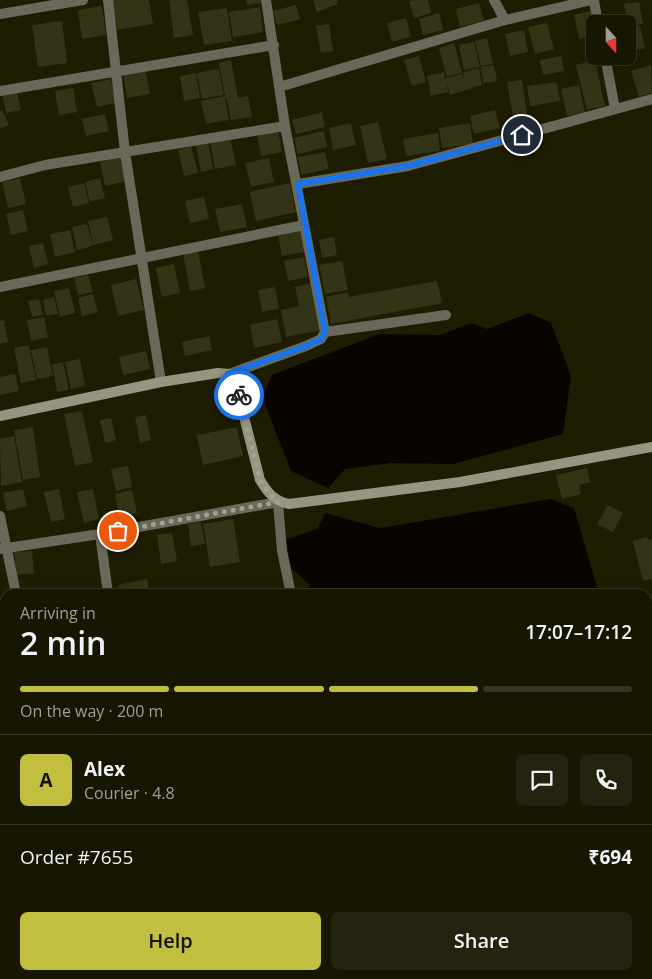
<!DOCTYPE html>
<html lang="en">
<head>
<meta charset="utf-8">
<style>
	:root { --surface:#161601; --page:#232310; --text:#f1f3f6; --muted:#9e9f99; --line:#353523; --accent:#c1be40 }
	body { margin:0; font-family:"Open Sans",sans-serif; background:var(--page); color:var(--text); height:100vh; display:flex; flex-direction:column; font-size:19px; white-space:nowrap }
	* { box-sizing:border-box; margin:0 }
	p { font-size:16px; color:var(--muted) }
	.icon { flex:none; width:28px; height:28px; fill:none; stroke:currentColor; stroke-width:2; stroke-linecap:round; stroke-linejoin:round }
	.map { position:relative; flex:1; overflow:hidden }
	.side { position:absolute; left:0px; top:589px; width:652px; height:391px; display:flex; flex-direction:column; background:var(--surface); border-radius:15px 15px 0 0; box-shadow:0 5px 20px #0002,0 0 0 1px var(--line) }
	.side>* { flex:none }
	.needle { width:32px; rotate:159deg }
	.controls { position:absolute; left:586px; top:15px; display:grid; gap:10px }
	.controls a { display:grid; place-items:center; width:50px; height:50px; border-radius:8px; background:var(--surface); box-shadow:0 5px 20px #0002,0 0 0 1px var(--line); font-size:25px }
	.pin { position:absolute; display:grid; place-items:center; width:42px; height:42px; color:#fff; margin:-21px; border:2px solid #fff; border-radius:50%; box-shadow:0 1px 5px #0007 }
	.courier { position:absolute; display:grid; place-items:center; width:50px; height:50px; margin:-25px; border:4px solid #1a73e8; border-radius:50%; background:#fff; color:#222; box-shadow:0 1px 6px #0007 }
	.headline em { font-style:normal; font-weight:600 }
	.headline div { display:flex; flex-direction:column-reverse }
	.headline { display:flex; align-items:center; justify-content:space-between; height:85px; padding:0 20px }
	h1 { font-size:32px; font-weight:600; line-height:38px }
	.bar { display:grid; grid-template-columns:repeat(4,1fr); gap:8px 5px; align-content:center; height:60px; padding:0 20px }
	.bar i { height:6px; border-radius:4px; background:var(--line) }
	.bar .on { background:var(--accent) }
	.bar p { grid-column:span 4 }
	.line { display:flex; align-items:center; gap:12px; padding:0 20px; border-top:1px solid var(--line) }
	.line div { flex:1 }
	.round { display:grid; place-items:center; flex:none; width:52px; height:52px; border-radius:8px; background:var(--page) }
	.action { display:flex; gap:10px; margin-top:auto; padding:10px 20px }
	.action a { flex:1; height:58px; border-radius:8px; background:var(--accent); color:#111; font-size:20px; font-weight:600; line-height:58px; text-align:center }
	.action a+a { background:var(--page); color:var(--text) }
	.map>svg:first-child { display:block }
</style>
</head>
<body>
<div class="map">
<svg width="652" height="979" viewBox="0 0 652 979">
	<rect width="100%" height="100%" fill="#1e1d01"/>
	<!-- water -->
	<path fill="#080500" d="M529,313l22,10 20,53 -8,58 -110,30 -62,-1 -46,6 -17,19 -37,-17 -29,-74 10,-22 107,-41 61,1 32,-12 15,6z
		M551,499l23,9 25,86h-293l4,-9 -19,-17 -5,-28 32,-12 7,-15 55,15z"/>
	<!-- building -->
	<path fill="#333315" d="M111,0h38l4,24 -36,6z
		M169,0h18l6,35 -19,3z
		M246,0h16v3l-15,2z
		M313,0h24l1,4 -21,8z
		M415,0h13l3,13 -17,5 -5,-17z
		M639,2l4,22 -15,2 -4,-22z
		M479,3l5,18 -24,6 -4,-18z
		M296,5l4,14 -23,6 -4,-14z
		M102,6l4,29 -24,4 -4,-29z
		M260,7l3,25 -30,5 -4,-25z
		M227,8l5,33 -28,4 -6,-33z
		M591,11l4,25 -16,3 -5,-24z
		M439,13l4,17 -20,5 -4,-16z
		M406,18l5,19 -19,5 -5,-19z
		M62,21l5,42 -29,4 -6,-42z
		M547,23l7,26 -19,5 -7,-27z
		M329,24l4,27 -12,2 -5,-27z
		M640,26l5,22 -13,3 -4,-22z
		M524,30l4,22 -18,4 -5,-22z
		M487,38l6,26 -12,2 -6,-25z
		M474,42l6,25 -16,3 -5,-25z
		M454,43l8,30 -15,4 -8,-29z
		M419,56l7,26 -14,4 -8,-26z
		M561,56l3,15 -21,4 -3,-15z
		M231,60l7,38 10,-2 4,21 -21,3 -4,-21h-2l4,21 -23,4 -5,-23 24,-5 -6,-33z
		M595,60l10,46 -18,4 -11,-45z
		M494,65l3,16 -14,2 -2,-16z
		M651,65l1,28 -13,4 -8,-26z
		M145,68l5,26 -23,4 -4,-26z
		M479,68l3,17 -32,10 -3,-12 1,9 -17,4 -4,-20 17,-4 1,5 -2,2 19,-5 2,5 -1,-7z
		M219,69l5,26 -22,4 -5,-26z
		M196,73l4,25 -16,3 -4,-25z
		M111,79l4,24 -18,4 -6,-24z
		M522,80l6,40 -14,2 -7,-40z
		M557,82l3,19 -30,5 -3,-20z
		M579,85l6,28 -18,3 -6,-27z
		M73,88l4,24 -18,3 -4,-24z
		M17,91l4,19 -15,3 -4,-19z
		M2,110l7,15 -9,4v-18z
		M495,110l5,18 -26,6 -4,-18z
		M322,112l3,15 -29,7 -4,-14z
		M105,114l4,17 -23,5 -4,-17z
		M378,122l9,37 -19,4 -8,-37z
		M351,123l5,22 -23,5 -4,-22z
		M470,123l3,21 -31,4 -3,-20z
		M278,130l4,22 -21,4 -4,-22z
		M324,131l3,16 -29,7 -4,-16z
		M438,133l2,18 -34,5 -3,-17z
		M230,137l6,28 -21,4 -5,-28z
		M208,142l5,27 -12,3 -5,-28z
		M191,146l7,27 -14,3 -6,-26z
		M325,152l4,17 -28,6 -3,-18z
		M121,157l5,24 -21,5 -5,-24z
		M269,158l5,24 -23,5 -6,-24z
		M20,178l6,26 -18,4 -6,-26z
		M100,178l5,20 -15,4 -5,-20z
		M84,183l5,20 -16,4 -5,-20z
		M290,183l6,29 -40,9 -6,-29z
		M204,197l5,22 -19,4 -5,-22z
		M242,204l5,23 -27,5 -5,-23z
		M23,210l5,21 -17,4 -5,-21z
		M107,217l6,23 -20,5 -5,-24z
		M87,224l6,22 -16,4 -5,-23z
		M70,230l5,22 -20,5 -5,-23z
		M300,230l5,22 -23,4 -4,-21z
		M334,237l3,18 -15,3 -3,-18z
		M43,243l5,21 -14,4 -5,-22z
		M198,251l7,37 -15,3 -7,-37z
		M304,257l4,20 -20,4 -4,-20z
		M342,261l6,29 -23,4 -6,-29z
		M174,264l6,29 -18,4 -6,-29z
		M88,275l5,17 -15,3 -4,-17z
		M136,279l8,31 -26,6 -7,-31z
		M437,281l5,22 -111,21 -5,-27 22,-5 1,5z
		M312,283l10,47 -36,7 -5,-27 18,-4 -4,-19z
		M275,287l4,22 -17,3 -4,-22z
		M69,288l6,25 -15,4 -6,-26z
		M93,294l5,18 -16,4 -4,-18z
		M54,297l4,17 -12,2 -3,-16z
		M39,299l4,16 -11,2 -4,-16z
		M44,317l4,20 -17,4 -4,-21z
		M277,319l5,23 -28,6 -4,-23z
		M4,320l4,22 -8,2v-23z
		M209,336l3,14 -27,6 -3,-14z
		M29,345l7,35 -15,3 -7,-35z
		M47,347l6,29 -16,3 -6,-29z
		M146,351l4,18 -27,6 -4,-18z
		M80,359l5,27 -14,3 -6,-27z
		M63,362l6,28 -12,2 -5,-27z
		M15,374l4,17 -19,4v-18z
		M82,411l11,51 -18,4 -11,-52z
		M146,415l5,25 -11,3 -5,-26z
		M111,418l5,22 -11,3 -5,-23z
		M33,427l7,50 -17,3 -9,-50z
		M237,427l6,29 -40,9 -6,-30z
		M14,436l8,46 -21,4 -1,-47z
		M128,466l4,21 -16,4 -5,-22z
		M587,468l3,14 -11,3 2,9 -19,5 -6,-24z
		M23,489l4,17 -20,5 -4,-18z
		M59,489l6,30 -14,3 -7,-30z
		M93,489l6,30 -15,4 -7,-31z
		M132,490l5,23 -18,4 -4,-23z
		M608,505l15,8 -10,19 -16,-8z
		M233,519l7,43 -30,5 -7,-43z
		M201,522l4,22 -14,2 -3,-22z
		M172,533l5,28 -16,3 -4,-29z
		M647,537l1,3 4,-1v40l-9,2 -10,-40z
		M32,551l2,22 -17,2 -3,-23z
		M147,579l3,15h-30l-2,-9z
		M652,778v35l-4,-13v-21z
		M0,866h5v36l-5,1z
		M652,971v8h-25l9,-4h12v-3z
		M162,975h8l1,4h-23z
		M229,975h14l1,4h-21l-1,-2z
		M276,975h28l1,4h-28z
		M414,975h52l1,2 -65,2z
		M483,975h17l1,4h-17z
		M579,975h9l1,4h-23z"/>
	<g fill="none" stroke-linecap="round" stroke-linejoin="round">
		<!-- street -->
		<path stroke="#69695b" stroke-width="10" d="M108,0l17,152 36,230
			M594,0l4,24
			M0,14l83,-14
			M505,20l87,-20
			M605,56l10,53
			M279,87l226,-67 -11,-20
			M0,91l274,-46
			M0,177l45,-12 240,-39
			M298,184l110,-18 244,-67
			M0,287l304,-62
			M325,332l121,-17
			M229,374l77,-28 15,-7 4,-7 -40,-206 -19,-126
			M0,516l16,78
			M100,534l8,60
			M0,549l100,-15 178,-32 4,49 9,43
			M0,618l5,-1
			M648,734l4,-1
			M0,783l5,-1
			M648,835l4,-1
			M0,858h5
			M648,915l4,25
			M134,975l1,4
			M261,975v4
			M367,975v4
			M470,975l1,4
			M89,979l22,-4"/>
		<!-- secondary -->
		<path stroke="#969680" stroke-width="10" d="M0,416l161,-34 57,-9 11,1 7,11 24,95c8,13 14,21 29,24l171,-22 192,-35"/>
	</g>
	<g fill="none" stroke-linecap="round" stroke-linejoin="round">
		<!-- done -->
		<path stroke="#a1a28c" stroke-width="5" stroke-dasharray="0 9" d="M118,531l160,-29 -10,-10 -8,-12 -21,-85"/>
		<!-- route -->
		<path stroke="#1a73e8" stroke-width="6" d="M239,395l-3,-10 -8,-11 78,-28 15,-7 4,-7 -27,-148 110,-18 114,-31"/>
	</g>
</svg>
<div class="controls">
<a><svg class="needle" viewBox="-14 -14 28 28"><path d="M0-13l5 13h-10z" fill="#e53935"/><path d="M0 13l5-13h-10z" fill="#9e9f99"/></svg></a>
</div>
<div class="pin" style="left:118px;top:531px;background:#ea580c"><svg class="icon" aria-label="bag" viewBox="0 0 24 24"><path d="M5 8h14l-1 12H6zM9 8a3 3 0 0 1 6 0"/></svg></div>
<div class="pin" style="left:522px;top:135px;background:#1f2937"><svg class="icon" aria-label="home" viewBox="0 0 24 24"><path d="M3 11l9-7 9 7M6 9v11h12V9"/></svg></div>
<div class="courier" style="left:239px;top:395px"><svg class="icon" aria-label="bike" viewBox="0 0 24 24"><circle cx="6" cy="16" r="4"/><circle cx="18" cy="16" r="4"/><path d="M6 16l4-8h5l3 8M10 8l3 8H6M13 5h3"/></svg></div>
<section class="side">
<div class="headline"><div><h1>2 min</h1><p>Arriving in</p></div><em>17:07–17:12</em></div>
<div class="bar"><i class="on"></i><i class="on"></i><i class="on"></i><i></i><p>On the way · 200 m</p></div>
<div class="line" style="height:90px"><b class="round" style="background:var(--accent);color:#111">A</b><div><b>Alex</b><p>Courier · 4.8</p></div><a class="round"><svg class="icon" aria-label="chat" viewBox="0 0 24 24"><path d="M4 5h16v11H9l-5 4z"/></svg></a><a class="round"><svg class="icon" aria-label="phone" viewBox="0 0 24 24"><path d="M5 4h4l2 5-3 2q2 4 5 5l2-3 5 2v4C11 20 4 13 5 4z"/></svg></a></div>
<div class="line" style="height:65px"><div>Order #7655</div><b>₹694</b></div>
<div class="action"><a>Help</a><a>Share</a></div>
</section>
</div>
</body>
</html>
